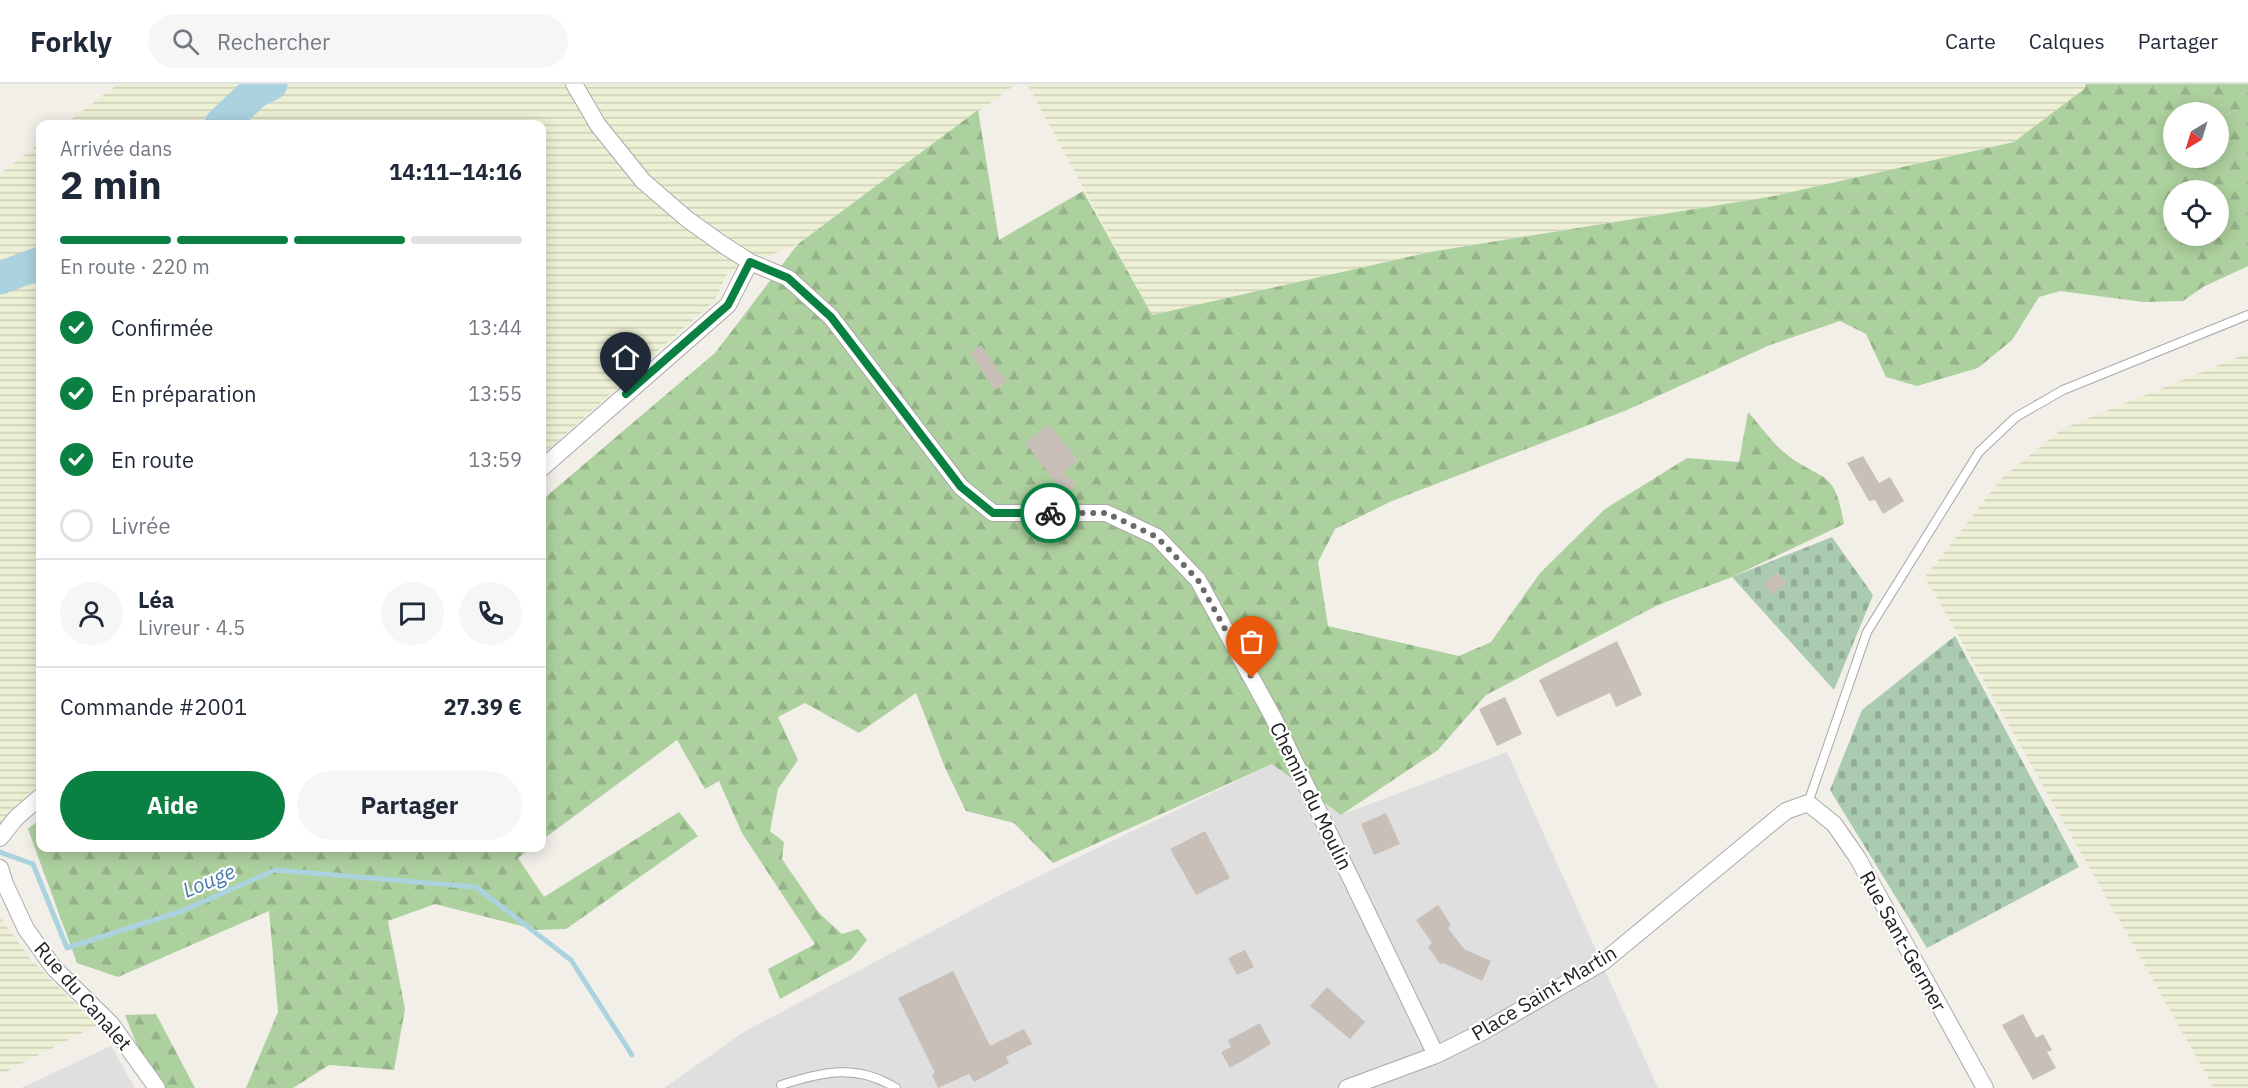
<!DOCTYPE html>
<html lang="fr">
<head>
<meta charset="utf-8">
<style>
	:root { --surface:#fff; --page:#f6f6f7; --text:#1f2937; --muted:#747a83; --line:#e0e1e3; --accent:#0b8043 }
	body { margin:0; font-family:"IBM Plex Sans",sans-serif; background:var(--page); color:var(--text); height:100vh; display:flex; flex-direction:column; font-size:22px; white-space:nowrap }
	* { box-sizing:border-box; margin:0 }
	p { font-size:20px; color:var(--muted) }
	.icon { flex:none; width:33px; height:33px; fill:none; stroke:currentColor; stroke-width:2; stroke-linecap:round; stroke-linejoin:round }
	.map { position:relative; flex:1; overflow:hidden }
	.side { position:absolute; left:36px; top:36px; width:510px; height:732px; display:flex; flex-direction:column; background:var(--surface); border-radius:12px; box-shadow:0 3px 15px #0003 }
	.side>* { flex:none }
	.needle { width:39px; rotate:218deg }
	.controls { position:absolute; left:2163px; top:18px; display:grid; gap:12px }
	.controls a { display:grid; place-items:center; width:66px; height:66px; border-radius:50%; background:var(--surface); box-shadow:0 3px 15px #0003; font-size:30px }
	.pin { position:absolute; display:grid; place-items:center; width:51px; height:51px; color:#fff; margin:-62px -26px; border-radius:50% 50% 50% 0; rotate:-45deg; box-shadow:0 0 6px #0007 }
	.pin .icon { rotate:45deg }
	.courier { position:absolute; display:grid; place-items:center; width:60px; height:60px; margin:-30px; border:4px solid #0b8043; border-radius:50%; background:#fff; color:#222; box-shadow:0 2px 8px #0007 }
	.headline em { font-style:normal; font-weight:700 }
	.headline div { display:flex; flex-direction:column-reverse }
	.headline { display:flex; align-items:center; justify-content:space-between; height:102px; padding:0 24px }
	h1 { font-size:39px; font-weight:700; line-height:45px }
	.bar { display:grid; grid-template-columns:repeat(4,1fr); gap:9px 6px; align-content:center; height:72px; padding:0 24px }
	.bar i { height:8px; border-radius:4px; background:var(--line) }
	.bar .selected { background:var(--accent) }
	.bar p { grid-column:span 4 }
	.line { display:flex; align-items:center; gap:15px; padding:0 24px; border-top:2px solid var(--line) }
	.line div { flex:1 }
	.round { display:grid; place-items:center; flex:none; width:63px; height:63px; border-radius:32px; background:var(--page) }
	ol { padding:0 24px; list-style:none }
	li { display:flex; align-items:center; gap:18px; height:66px }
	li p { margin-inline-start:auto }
	li .icon { padding:6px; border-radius:50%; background:var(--accent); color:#fff; stroke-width:4 }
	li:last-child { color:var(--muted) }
	li i { width:33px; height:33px; border:3px solid var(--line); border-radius:50% }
	.button { display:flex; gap:12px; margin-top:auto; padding:12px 24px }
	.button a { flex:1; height:69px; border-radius:36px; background:var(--accent); color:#fff; font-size:24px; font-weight:700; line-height:69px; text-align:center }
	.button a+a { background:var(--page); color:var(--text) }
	header { display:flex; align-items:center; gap:36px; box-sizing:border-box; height:84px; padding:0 30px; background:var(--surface); border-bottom:2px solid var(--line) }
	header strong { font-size:28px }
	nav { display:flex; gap:33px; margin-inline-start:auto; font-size:21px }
	.search { width:420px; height:54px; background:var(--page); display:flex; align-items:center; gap:15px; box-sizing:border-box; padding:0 21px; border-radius:33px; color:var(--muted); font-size:22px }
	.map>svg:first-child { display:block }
</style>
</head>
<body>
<header>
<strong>Forkly</strong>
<div class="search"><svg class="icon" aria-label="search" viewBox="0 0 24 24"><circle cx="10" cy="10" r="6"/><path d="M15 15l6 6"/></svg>Rechercher</div>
<nav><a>Carte</a><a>Calques</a><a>Partager</a></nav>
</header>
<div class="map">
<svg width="2248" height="1004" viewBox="0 0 2248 1004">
	<defs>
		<pattern id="farmland-rules" width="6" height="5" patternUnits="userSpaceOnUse" patternTransform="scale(1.5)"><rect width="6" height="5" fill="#eef0d5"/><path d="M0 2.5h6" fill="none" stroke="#ccceb7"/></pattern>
		<pattern id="forest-firs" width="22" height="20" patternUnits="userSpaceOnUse" patternTransform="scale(1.5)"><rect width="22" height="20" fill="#add19e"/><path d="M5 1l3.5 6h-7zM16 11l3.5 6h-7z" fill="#95b388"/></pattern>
		<pattern id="cemetery-stones" width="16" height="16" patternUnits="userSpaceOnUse" patternTransform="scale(1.5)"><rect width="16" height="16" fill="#aacbaf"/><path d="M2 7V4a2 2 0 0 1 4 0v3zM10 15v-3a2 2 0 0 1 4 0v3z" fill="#92ae96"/></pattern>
	</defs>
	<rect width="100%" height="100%" fill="#f2efe9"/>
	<!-- residential -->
	<path fill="#e0dfdf" d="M1507,668l151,336h-994l80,-56 258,-138 270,-130 69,51z
		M111,962l24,42h-114z"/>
	<!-- farmland -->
	<path fill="url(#farmland-rules)" d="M118,0h898l-218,160 -70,28 -14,29 -172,154v-331h-477z
		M1027,0h1059l-1,4 -71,54 -240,54 -345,56 -277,63z
		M40,59v638l-40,45v-652z
		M2248,269v735h-34l-289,-511 77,-99 60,-49z
		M0,833l32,44 65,64 -97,50z"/>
	<!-- forest -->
	<path fill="url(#forest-firs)" fill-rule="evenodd" d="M2086,0h162v182l-45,21 -20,14 -40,1 -83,-11 -21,6 -27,43 -34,28 -61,18 -31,-9 -20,-43 -26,-13 -70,24 -143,65 -235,91 -57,28 -17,33 10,64 131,30 32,-14 49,-69 65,-64 82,-51 52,4 9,-50c12,13 24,31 38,42 39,30 48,13 58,70l-112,53 -74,28 -172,90 -48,55 -97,65 -69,-51 -219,99 -39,-40 -48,-12 -20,-41 -30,-77 -57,40 -54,-30 -27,14 20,43 -20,29 -8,42 14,11 -2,17 37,54 23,21 16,-5 9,11 -15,19 -72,40 -12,-30 47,-25 -73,-111 -23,-52 -14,8 -28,-49 -135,100v-340l173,-147 83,-109 180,-134 21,130 84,-49 69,124 278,-63 344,-56 240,-54 70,-53zM2174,28h44v46h-44zM2174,106h44v46h-44z
		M679,728l19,24 -132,93 -29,1 -102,-26 -47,17 17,88 -11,61 -65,-5 -36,23h-47l32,-76 -9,-101 -151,66 -41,-14 -49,-134 12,-10v29h491l-13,10 26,39z
		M156,930l39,74h-41l-29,-73z"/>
	<!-- cemetery -->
	<path fill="url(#cemetery-stones)" d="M1832,453l41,58 -39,95 -102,-113z
		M1955,552l124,231 -152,81 -97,-158 32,-80z"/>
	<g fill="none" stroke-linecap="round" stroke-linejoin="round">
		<!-- stream -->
		<path stroke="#aad3df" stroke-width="5" d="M0,768l33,12 34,84 115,-37 93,-41 201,17 95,73 61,95"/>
		<!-- river -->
		<path stroke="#aad3df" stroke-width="33" d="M221,40l34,-32 16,-8
			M0,194l40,-15"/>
	</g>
	<!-- building -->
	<path fill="#c7bfb8" d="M981,261l26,37 -12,8 -25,-37z
		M1049,341l29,35 -15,13 13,10 -11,16 -12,-8 4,-6 -32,-43z
		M1863,372l16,27 11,-6 14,24 -21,13 -8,-14 -6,1 -22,-38z
		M1777,488l10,11 -15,12 -9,-11z
		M1617,557l25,54 -26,12 -6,-14 -53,24 -18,-37z
		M1505,613l17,37 -25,12 -18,-37z
		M1386,729l14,31 -26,11 -13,-31z
		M1205,747l25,47 -34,17 -26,-46z
		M1438,821l13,20 -3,3 16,21 27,12 -9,20 -39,-18 -2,2 -13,-18 4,-4 -16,-23z
		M1245,866l9,17 -17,8 -9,-17z
		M953,887l37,75 34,-17 8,15 -26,13 3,6 -35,19 -5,-8 -31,14 -6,-13 3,-2 -37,-75z
		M1327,903l38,35 -15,17 -40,-33z
		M2023,930l13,24 7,-4 9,16 -5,2 9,16 -23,12 -31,-55z
		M1260,939l11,21 -41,24 -9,-16 10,-5 -3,-7z"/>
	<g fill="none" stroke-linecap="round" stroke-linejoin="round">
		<defs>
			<path id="service" d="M1808,719l59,-171 112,-180 37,-35 47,-27 185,-75
				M781,1001c43,-13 75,-22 115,3"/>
			<path id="minor" d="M574,0l24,41 45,56 44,38 35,25 28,18 38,16 43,39 130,170 32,26h113l51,24 41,43 75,137 163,338
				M542,384l186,-163 22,-43
				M0,754l16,-20 24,-21
				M0,784l5,16 21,45 28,39 57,56 46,64
				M1347,1004l89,-33 48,-24 119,-69 183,-151 22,-8 26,21 23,33 128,231"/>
		</defs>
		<!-- service casing -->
		<use href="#service" stroke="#a9a9a9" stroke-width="10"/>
		<!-- minor casing -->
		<use href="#minor" stroke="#a9a9a9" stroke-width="18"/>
		<!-- service -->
		<use href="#service" stroke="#fff" stroke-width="8"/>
		<!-- minor -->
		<use href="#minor" stroke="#fff" stroke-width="16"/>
	</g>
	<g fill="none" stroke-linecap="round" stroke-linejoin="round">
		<!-- done -->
		<path stroke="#6b6a68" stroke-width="6" stroke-dasharray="0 10.8" d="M1050,429h56l51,24 41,43 54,98"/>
		<!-- route -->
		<path stroke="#0b8043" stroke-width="8" d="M626,310l102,-89 22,-43 38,16 43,39 130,170 32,26h57"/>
	</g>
	<g text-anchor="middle" stroke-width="4.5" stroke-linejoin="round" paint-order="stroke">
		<!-- street labels -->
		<g font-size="20" fill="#222" stroke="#fff">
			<text transform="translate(1311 712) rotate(64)" y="7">Chemin du Moulin</text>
			<text transform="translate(1903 857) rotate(61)" y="7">Rue Sant-Germer</text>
			<text transform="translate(1544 909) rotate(-31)" y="7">Place Saint-Martin</text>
			<text transform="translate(83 912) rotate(49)" y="7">Rue du Canalet</text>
		</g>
		<!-- water labels -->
		<g font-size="21" font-style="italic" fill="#4a7aab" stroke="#fff">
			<text transform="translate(209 797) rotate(-23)" y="7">Louge</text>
		</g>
	</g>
</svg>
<div class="controls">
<a><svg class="needle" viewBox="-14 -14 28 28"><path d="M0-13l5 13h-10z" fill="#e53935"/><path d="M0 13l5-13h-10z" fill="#747a83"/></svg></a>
<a><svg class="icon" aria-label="locate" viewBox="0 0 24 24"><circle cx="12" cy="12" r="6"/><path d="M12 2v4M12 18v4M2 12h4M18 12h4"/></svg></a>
</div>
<div class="pin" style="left:1252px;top:594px;background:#ea580c"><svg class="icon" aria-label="bag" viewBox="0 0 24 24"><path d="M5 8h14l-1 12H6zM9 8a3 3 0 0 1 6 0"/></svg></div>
<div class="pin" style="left:626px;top:310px;background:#1f2937"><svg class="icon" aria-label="home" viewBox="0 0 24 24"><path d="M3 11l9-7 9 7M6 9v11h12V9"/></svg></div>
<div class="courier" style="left:1050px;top:429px"><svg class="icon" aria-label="bike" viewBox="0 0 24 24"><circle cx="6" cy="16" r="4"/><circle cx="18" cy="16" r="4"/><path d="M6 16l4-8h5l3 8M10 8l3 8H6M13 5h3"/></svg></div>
<section class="side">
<div class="headline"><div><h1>2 min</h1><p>Arrivée dans</p></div><em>14:11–14:16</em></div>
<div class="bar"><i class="selected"></i><i class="selected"></i><i class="selected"></i><i></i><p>En route · 220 m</p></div>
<ol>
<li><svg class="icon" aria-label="check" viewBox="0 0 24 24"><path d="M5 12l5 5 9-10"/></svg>Confirmée<p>13:44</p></li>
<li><svg class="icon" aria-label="check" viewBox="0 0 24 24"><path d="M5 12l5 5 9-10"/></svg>En préparation<p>13:55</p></li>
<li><svg class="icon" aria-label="check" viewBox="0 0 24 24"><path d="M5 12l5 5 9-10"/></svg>En route<p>13:59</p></li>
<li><i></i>Livrée</li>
</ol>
<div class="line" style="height:108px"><a class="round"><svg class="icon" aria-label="person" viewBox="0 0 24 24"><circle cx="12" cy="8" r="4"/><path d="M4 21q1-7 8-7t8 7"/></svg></a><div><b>Léa</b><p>Livreur · 4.5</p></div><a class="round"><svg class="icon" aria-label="chat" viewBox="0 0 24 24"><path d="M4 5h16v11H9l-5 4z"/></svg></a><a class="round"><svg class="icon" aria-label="phone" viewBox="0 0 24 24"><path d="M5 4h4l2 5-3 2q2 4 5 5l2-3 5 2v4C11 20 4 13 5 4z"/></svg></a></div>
<div class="line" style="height:78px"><div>Commande #2001</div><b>27.39 €</b></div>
<div class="button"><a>Aide</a><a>Partager</a></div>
</section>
</div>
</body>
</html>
